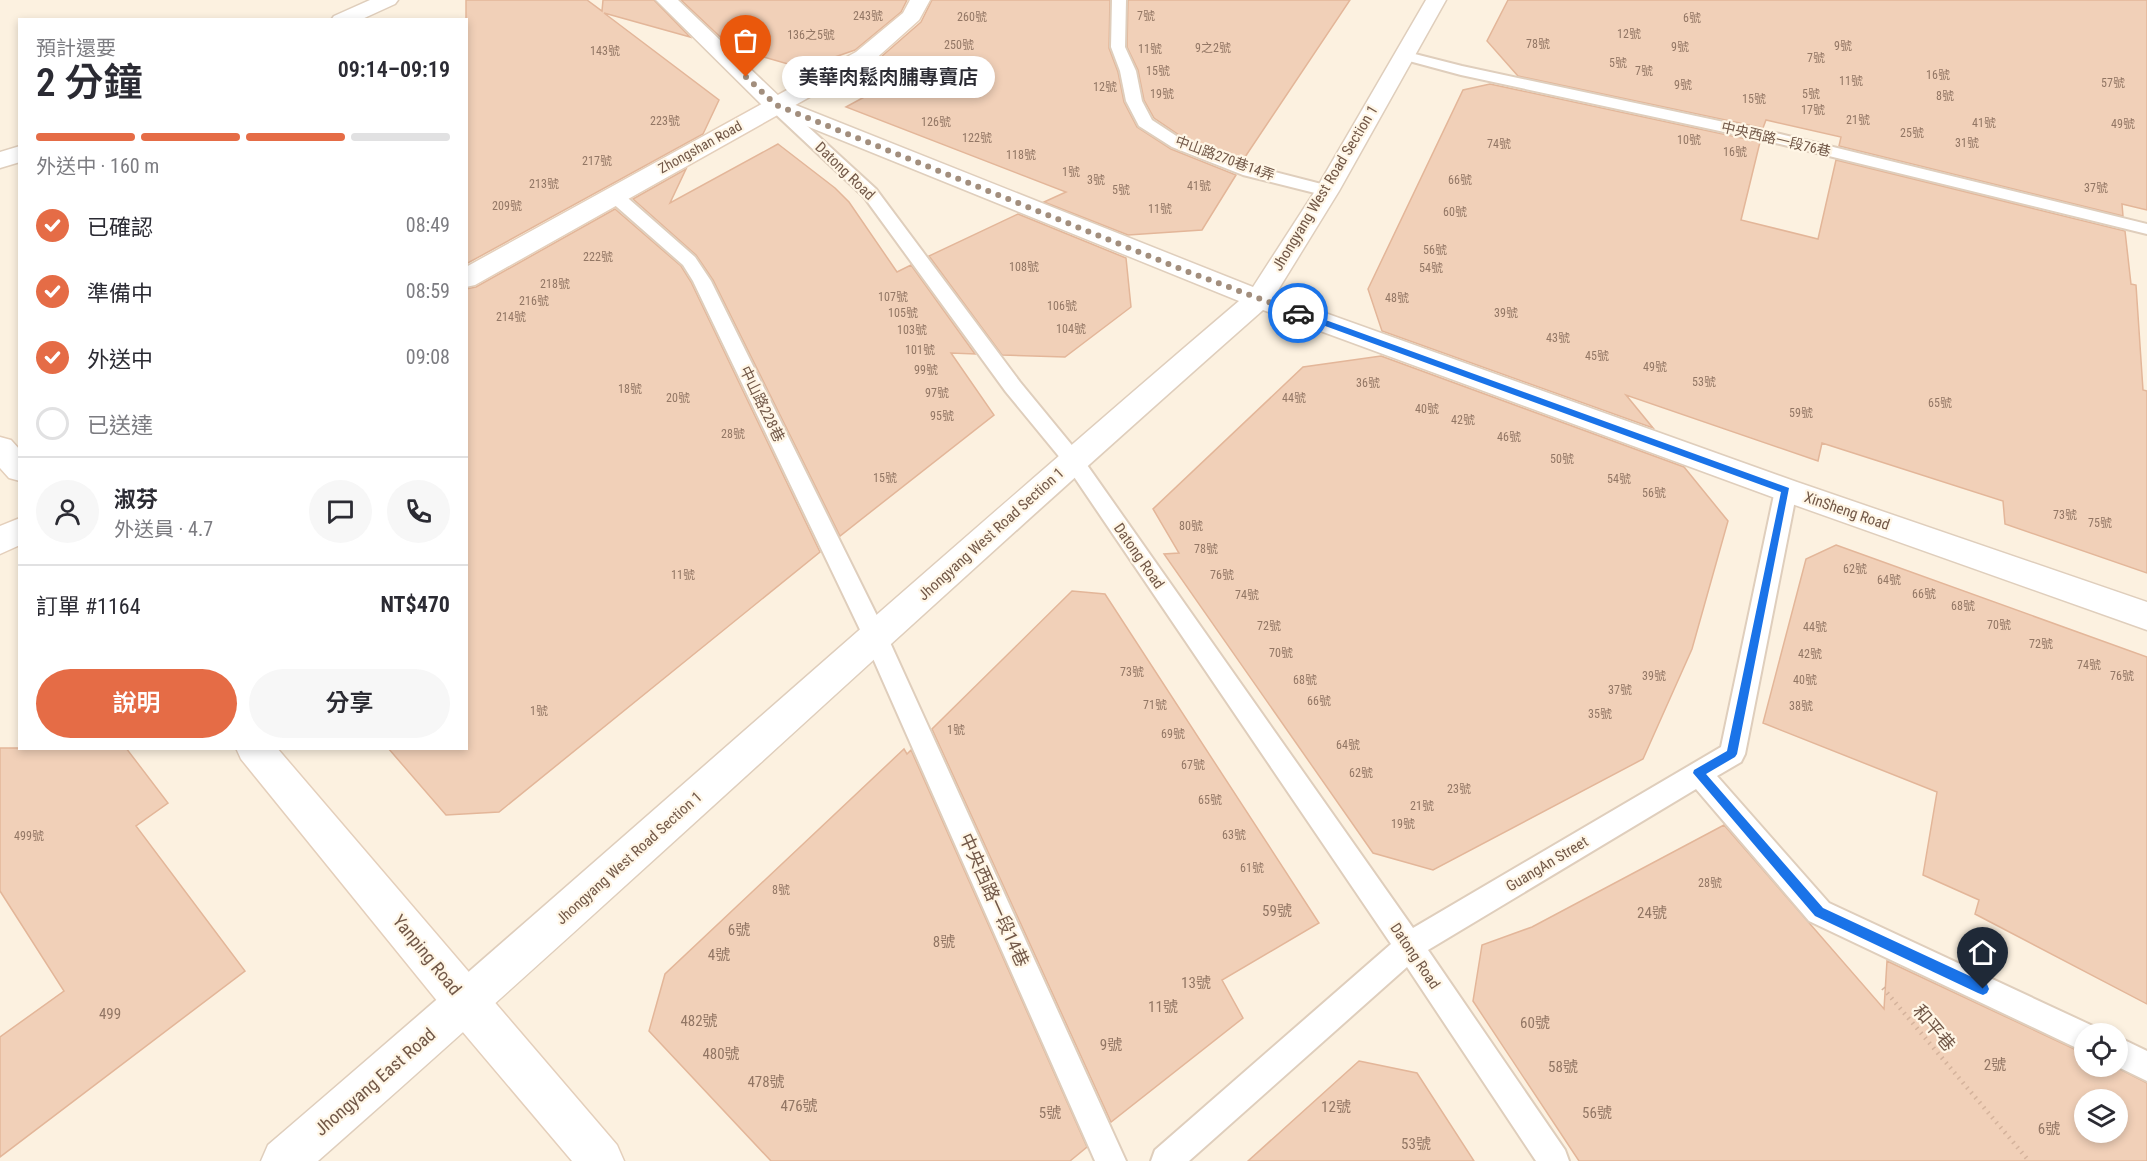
<!DOCTYPE html>
<html lang="zh-TW">
<head>
<meta charset="utf-8">
<style>
	:root { --surface:#fff; --page:#f7f7f7; --text:#2b2b33; --muted:#7c7c81; --line:#e1e1e2; --accent:#e56c46 }
	body { margin:0; font-family:"Roboto Condensed","Noto Sans TC",sans-serif; background:var(--page); color:var(--text); height:100vh; display:flex; flex-direction:column; font-size:22px; white-space:nowrap }
	* { box-sizing:border-box; margin:0 }
	p { font-size:20px; color:var(--muted) }
	.icon { flex:none; width:33px; height:33px; fill:none; stroke:currentColor; stroke-width:2; stroke-linecap:round; stroke-linejoin:round }
	.map { position:relative; flex:1; overflow:hidden }
	.sheet { position:absolute; left:18px; top:18px; width:450px; height:732px; display:flex; flex-direction:column; background:var(--surface); border-radius:0px; box-shadow:0 3px 9px #0003 }
	.sheet>* { flex:none }
	.fabs { position:absolute; left:2074px; top:1023px; display:grid; gap:12px }
	.fabs a { display:grid; place-items:center; width:54px; height:54px; border-radius:50%; background:var(--surface); box-shadow:0 3px 9px #0003; font-size:30px }
	.pin { position:absolute; display:grid; place-items:center; width:51px; height:51px; color:#fff; margin:-62px -26px; border-radius:50% 50% 50% 0; rotate:-45deg; box-shadow:0 0 6px #0007 }
	.pin .icon { rotate:45deg }
	.courier { position:absolute; display:grid; place-items:center; width:60px; height:60px; margin:-30px; border:4px solid #1a73e8; border-radius:50%; background:#fff; color:#222; box-shadow:0 2px 8px #0007 }
	.bubble { position:absolute; height:42px; border-radius:21px; background:var(--surface); box-shadow:0 3px 9px #0003; font-size:20px; font-weight:600; line-height:42px; text-align:center }
	.overview em { font-style:normal; font-weight:600 }
	.overview div { display:flex; flex-direction:column-reverse }
	.overview { display:flex; align-items:center; justify-content:space-between; height:102px; padding:0 18px }
	h1 { font-size:39px; font-weight:600; line-height:45px }
	.bar { display:grid; grid-template-columns:repeat(4,1fr); gap:9px 6px; align-content:center; height:72px; padding:0 18px }
	.bar i { height:8px; border-radius:4px; background:var(--line) }
	.bar .selected { background:var(--accent) }
	.bar p { grid-column:span 4 }
	.line { display:flex; align-items:center; gap:15px; padding:0 18px; border-top:2px solid var(--line) }
	.line div { flex:1 }
	.round { display:grid; place-items:center; flex:none; width:63px; height:63px; border-radius:32px; background:var(--page) }
	ol { padding:0 18px; list-style:none }
	li { display:flex; align-items:center; gap:18px; height:66px }
	li p { margin-inline-start:auto }
	li .icon { padding:6px; border-radius:50%; background:var(--accent); color:#fff; stroke-width:4 }
	li:last-child { color:var(--muted) }
	li i { width:33px; height:33px; border:3px solid var(--line); border-radius:50% }
	.button { display:flex; gap:12px; margin-top:auto; padding:12px 18px }
	.button a { flex:1; height:69px; border-radius:36px; background:var(--accent); color:#fff; font-size:24px; font-weight:600; line-height:69px; text-align:center }
	.button a+a { background:var(--page); color:var(--text) }
	.map>svg:first-child { display:block }
</style>
</head>
<body>
<div class="map">
<svg width="2147" height="1161" viewBox="0 0 2147 1161">
	<rect width="100%" height="100%" fill="#fcf1e0"/>
	<!-- building -->
	<path fill="#f1d0b8" stroke="#e3b699" stroke-width="1.5" fill-rule="evenodd" d="M466,0h121l15,11 1,-11h51l36,37 -86,-24 115,87 -16,34 -237,130z
		M681,0h226l-6,12 -46,38 -49,17 -11,-1 -63,-18z
		M932,0h178l-1,48 9,24 6,30 13,25 34,22 65,26 -34,55 -74,5 -84,-33 22,-10 -220,-85 33,-18 -19,-5 2,-14 11,-6 48,-42z
		M1128,0h222l-107,160 -58,-21 -31,-21 -10,-18 -6,-30 -11,-23z
		M1508,0h639v210l-25,-6 1,12 -284,-70 2,-9 -75,-17 -3,8 -245,-52 -31,-35z
		M1490,84l270,58 -19,78 77,19 18,-79 289,71 6,53 5,1 7,105 4,1v182l-142,-49 -2,-23 -181,-58 -4,18 -192,-66 27,33 -271,-97 -14,-42 95,-199z
		M778,144l57,44 14,14 48,70 14,-7 64,89 -24,-1 43,62 -154,121 -127,-256 -17,-25 -63,-56 53,-30 -16,34z
		M615,209l66,57 10,16 129,270 -321,260 -53,3 -58,-67h78v-459l10,-2z
		M1018,214l108,44 5,49 -66,50 -63,-2 -73,-99z
		M1381,356l303,111 44,54 -36,128 -49,110 -210,111 -60,-17 -209,-299 15,-1 -26,-44 150,-142z
		M1836,545l311,112v347l-172,-90 4,-14 -56,-25 14,-83 -174,-69 43,-164z
		M1072,591l33,3 214,329 -97,57 21,38 -132,104 -179,-393z
		M0,748h126l42,55 -32,23 109,145 -245,186v-120l64,-46 -64,-100z
		M904,749l3,5 4,-4 176,397 -17,14h-299l-122,-130 16,-57z
		M1724,825l160,184 3,-48 198,93v12h29l33,17v78h-568l-106,-160 9,-56 50,-18zM2085,1100h33v32h-33z
		M1359,1061l58,12 57,88h-226z"/>
	<g fill="none" stroke-linecap="round" stroke-linejoin="round">
		<defs>
			<path id="service" d="M1112,0h14l-1,47 11,24 6,30 10,19 32,21 71,26 78,20 2,4 -2,4 -6,1 -84,-21 -71,-28 -33,-21 -13,-25 -6,-30 -9,-24z
				M1403,51l59,15 318,68 367,90v10l-367,-90 -319,-69 -63,-17 -2,-3 2,-3z
				M775,100l6,2 95,87 144,193 60,73 333,473 308,-181 54,-257 4,-6 7,-2 7,2 4,6 -52,264 -4,8 -24,14 112,127 266,124 3,7h-13v18l-276,-131 -113,-132 -268,161 137,200 4,11h-33l-129,-194 -218,194h-38l4,-11 236,-206 -325,-479 -60,-73 -142,-195 -95,-89 -2,-3z
				M615,191l6,1 74,65 16,24 177,357 238,523h-31l-231,-523 -171,-357 -10,-16 -74,-65 -2,-4 2,-4z
				M2118,1037l29,14v30l-31,-15h2z"/>
			<path id="pedestrian" d="M370,0h28l-3,4 -35,16h-29l3,-4z
				M20,146v16l-20,6v-16z"/>
			<path id="minor" d="M656,0h22l105,100 470,187 62,-96 111,-191h20l-107,191 -64,104 522,187 350,120v28l-372,-132 -512,-188c-318,280 -627,571 -945,851h-57l7,-16c326,-279 645,-566 971,-844l-472,-191z"/>
			<path id="secondary" d="M910,0h20l-11,20 -47,42 -397,223 -9,2v-20l390,-215 47,-39z
				M0,437l11,3 9,10v31l-11,-3 -9,-10z
				M20,518v27l-20,9v-28z
				M236,748h41l340,397 7,16h-52l-121,-143 -210,-259z"/>
		</defs>
		<!-- service casing -->
		<use href="#service" stroke="#dfcebc" stroke-width="4"/>
		<!-- pedestrian casing -->
		<use href="#pedestrian" stroke="#dfcebc" stroke-width="3"/>
		<!-- minor casing -->
		<use href="#minor" stroke="#dfcebc" stroke-width="3"/>
		<!-- secondary casing -->
		<use href="#secondary" stroke="#e4cfbb" stroke-width="3"/>
		<!-- path -->
		<path stroke="#d5b39c" stroke-width="4.5" stroke-dasharray="1.5 5" stroke-linecap="butt" d="M1883,988l146,173"/>
		<!-- service -->
		<use href="#service" fill="#fff" fill-rule="evenodd"/>
		<!-- pedestrian -->
		<use href="#pedestrian" fill="#fff" fill-rule="evenodd"/>
		<!-- minor -->
		<use href="#minor" fill="#fff" fill-rule="evenodd"/>
		<!-- secondary -->
		<use href="#secondary" fill="#fff" fill-rule="evenodd"/>
	</g>
	<!-- route -->
	<path fill="#1a73e8" d="M1298,310l491,178 -52,266 -2,3 -29,17 117,134 164,76 2,5 -2,4 -4,2 -5,-2 -163,-77 -122,-143 1,-3 33,-19 54,-259 -486,-177 -1,-2z"/>
	<g fill="none" stroke-linecap="round" stroke-linejoin="round">
		<!-- done -->
		<path stroke="#a28e7d" stroke-width="6" stroke-dasharray="0 10.8" d="M746,77l30,28 410,166 112,42"/>
	</g>
	<g text-anchor="middle" stroke-width="4.5" stroke-linejoin="round" paint-order="stroke">
		<!-- number labels -->
		<g font-size="12" fill="#927664">
			<text x="868" y="20">243號</text>
			<text x="1146" y="20">7號</text>
			<text x="972" y="21">260號</text>
			<text x="1692" y="22">6號</text>
			<text x="1629" y="38">12號</text>
			<text x="811" y="39">136之5號</text>
			<text x="1538" y="48">78號</text>
			<text x="959" y="49">250號</text>
			<text x="1843" y="50">9號</text>
			<text x="1680" y="51">9號</text>
			<text x="1213" y="52">9之2號</text>
			<text x="1150" y="53">11號</text>
			<text x="605" y="55">143號</text>
			<text x="1816" y="62">7號</text>
			<text x="1618" y="67">5號</text>
			<text x="1158" y="75">15號</text>
			<text x="1644" y="75">7號</text>
			<text x="1938" y="79">16號</text>
			<text x="1851" y="85">11號</text>
			<text x="2113" y="87">57號</text>
			<text x="1683" y="89">9號</text>
			<text x="1105" y="91">12號</text>
			<text x="1162" y="98">19號</text>
			<text x="1811" y="98">5號</text>
			<text x="1945" y="100">8號</text>
			<text x="1754" y="103">15號</text>
			<text x="1813" y="114">17號</text>
			<text x="1858" y="124">21號</text>
			<text x="665" y="125">223號</text>
			<text x="936" y="126">126號</text>
			<text x="1984" y="127">41號</text>
			<text x="2123" y="128">49號</text>
			<text x="1912" y="137">25號</text>
			<text x="977" y="142">122號</text>
			<text x="1689" y="144">10號</text>
			<text x="1967" y="147">31號</text>
			<text x="1499" y="148">74號</text>
			<text x="1735" y="156">16號</text>
			<text x="1021" y="159">118號</text>
			<text x="597" y="165">217號</text>
			<text x="1071" y="176">1號</text>
			<text x="1096" y="184">3號</text>
			<text x="1460" y="184">66號</text>
			<text x="544" y="188">213號</text>
			<text x="1199" y="190">41號</text>
			<text x="2096" y="192">37號</text>
			<text x="1121" y="194">5號</text>
			<text x="507" y="210">209號</text>
			<text x="1160" y="213">11號</text>
			<text x="1455" y="216">60號</text>
			<text x="1435" y="254">56號</text>
			<text x="598" y="261">222號</text>
			<text x="1024" y="271">108號</text>
			<text x="1431" y="272">54號</text>
			<text x="555" y="288">218號</text>
			<text x="893" y="301">107號</text>
			<text x="1397" y="302">48號</text>
			<text x="534" y="305">216號</text>
			<text x="1062" y="310">106號</text>
			<text x="903" y="317">105號</text>
			<text x="1506" y="317">39號</text>
			<text x="511" y="321">214號</text>
			<text x="1071" y="333">104號</text>
			<text x="912" y="334">103號</text>
			<text x="1558" y="342">43號</text>
			<text x="920" y="354">101號</text>
			<text x="1597" y="360">45號</text>
			<text x="1655" y="371">49號</text>
			<text x="926" y="374">99號</text>
			<text x="1704" y="386">53號</text>
			<text x="1368" y="387">36號</text>
			<text x="630" y="393">18號</text>
			<text x="937" y="397">97號</text>
			<text x="678" y="402">20號</text>
			<text x="1294" y="402">44號</text>
			<text x="1940" y="407">65號</text>
			<text x="1427" y="413">40號</text>
			<text x="1801" y="417">59號</text>
			<text x="942" y="420">95號</text>
			<text x="1463" y="424">42號</text>
			<text x="733" y="438">28號</text>
			<text x="1509" y="441">46號</text>
			<text x="1562" y="463">50號</text>
			<text x="885" y="482">15號</text>
			<text x="1619" y="483">54號</text>
			<text x="1654" y="497">56號</text>
			<text x="2065" y="519">73號</text>
			<text x="2100" y="527">75號</text>
			<text x="1191" y="530">80號</text>
			<text x="1206" y="553">78號</text>
			<text x="1855" y="573">62號</text>
			<text x="683" y="579">11號</text>
			<text x="1222" y="579">76號</text>
			<text x="1889" y="584">64號</text>
			<text x="1924" y="598">66號</text>
			<text x="1247" y="599">74號</text>
			<text x="1963" y="610">68號</text>
			<text x="1999" y="629">70號</text>
			<text x="1269" y="630">72號</text>
			<text x="1815" y="631">44號</text>
			<text x="2041" y="648">72號</text>
			<text x="1281" y="657">70號</text>
			<text x="1810" y="658">42號</text>
			<text x="2089" y="669">74號</text>
			<text x="1132" y="676">73號</text>
			<text x="1654" y="680">39號</text>
			<text x="2122" y="680">76號</text>
			<text x="1305" y="684">68號</text>
			<text x="1805" y="684">40號</text>
			<text x="1620" y="694">37號</text>
			<text x="1319" y="705">66號</text>
			<text x="1155" y="709">71號</text>
			<text x="1801" y="710">38號</text>
			<text x="539" y="715">1號</text>
			<text x="1600" y="718">35號</text>
			<text x="956" y="734">1號</text>
			<text x="1173" y="738">69號</text>
			<text x="1348" y="749">64號</text>
			<text x="1193" y="769">67號</text>
			<text x="1361" y="777">62號</text>
			<text x="1459" y="793">23號</text>
			<text x="1210" y="804">65號</text>
			<text x="1422" y="810">21號</text>
			<text x="1403" y="828">19號</text>
			<text x="1234" y="839">63號</text>
			<text x="29" y="840">499號</text>
			<text x="1252" y="872">61號</text>
			<text x="1710" y="887">28號</text>
			<text x="781" y="894">8號</text>
		</g>
		<!-- far-street labels -->
		<g font-size="14" fill="#725848" stroke="#fff6e6">
			<text transform="translate(1776 139) rotate(13)" y="5">中央西路一段76巷</text>
			<text transform="translate(700 147) rotate(-29)" y="5">Zhongshan Road</text>
			<text transform="translate(1225 158) rotate(20)" y="5">中山路270巷14弄</text>
		</g>
		<!-- street labels -->
		<g font-size="15" fill="#725848" stroke="#fff6e6">
			<text transform="translate(845 171) rotate(44)" y="5">Datong Road</text>
			<text transform="translate(1325 188) rotate(-59)" y="5">Jhongyang West Road Section 1</text>
			<text transform="translate(762 404) rotate(64)" y="5">中山路228巷</text>
			<text transform="translate(1847 511) rotate(19)" y="5">XinSheng Road</text>
			<text transform="translate(991 534) rotate(-42)" y="5">Jhongyang West Road Section 1</text>
			<text transform="translate(1139 556) rotate(55)" y="5">Datong Road</text>
			<text transform="translate(629 858) rotate(-42)" y="5">Jhongyang West Road Section 1</text>
			<text transform="translate(1547 864) rotate(-31)" y="5">GuangAn Street</text>
			<text transform="translate(1415 956) rotate(56)" y="5">Datong Road</text>
		</g>
		<!-- near-number labels -->
		<g font-size="15" fill="#927664">
			<text x="1277" y="916">59號</text>
			<text x="1652" y="918">24號</text>
			<text x="739" y="935">6號</text>
			<text x="944" y="947">8號</text>
			<text x="719" y="960">4號</text>
			<text x="1196" y="988">13號</text>
			<text x="1163" y="1012">11號</text>
			<text x="110" y="1019">499</text>
			<text x="699" y="1026">482號</text>
			<text x="1535" y="1028">60號</text>
			<text x="1111" y="1050">9號</text>
			<text x="721" y="1059">480號</text>
			<text x="1995" y="1070">2號</text>
			<text x="1563" y="1072">58號</text>
			<text x="766" y="1087">478號</text>
			<text x="799" y="1111">476號</text>
			<text x="1336" y="1112">12號</text>
			<text x="1050" y="1118">5號</text>
			<text x="1597" y="1118">56號</text>
			<text x="2049" y="1134">6號</text>
			<text x="1416" y="1149">53號</text>
		</g>
		<!-- near-street labels -->
		<g font-size="18" fill="#725848" stroke="#fff6e6">
			<text transform="translate(994 900) rotate(66)" y="6">中央西路一段14巷</text>
			<text transform="translate(427 955) rotate(51)" y="6">Yanping Road</text>
			<text transform="translate(1934 1028) rotate(50)" y="6">和平巷</text>
			<text transform="translate(375 1082) rotate(-41)" y="6">Jhongyang East Road</text>
		</g>
	</g>
</svg>
<div class="fabs">
<a><svg class="icon" aria-label="locate" viewBox="0 0 24 24"><circle cx="12" cy="12" r="6"/><path d="M12 2v4M12 18v4M2 12h4M18 12h4"/></svg></a>
<a><svg class="icon" aria-label="layers" viewBox="0 0 24 24"><path d="M12 4l9 5-9 5-9-5zM3 14l9 5 9-5"/></svg></a>
</div>
<div class="pin" style="left:746px;top:77px;background:#ea580c"><svg class="icon" aria-label="bag" viewBox="0 0 24 24"><path d="M5 8h14l-1 12H6zM9 8a3 3 0 0 1 6 0"/></svg></div>
<div class="pin" style="left:1983px;top:989px;background:#1f2937"><svg class="icon" aria-label="home" viewBox="0 0 24 24"><path d="M3 11l9-7 9 7M6 9v11h12V9"/></svg></div>
<div class="courier" style="left:1298px;top:313px"><svg class="icon" aria-label="car" viewBox="0 0 24 24"><path d="M5 17H2v-5l4-1 3-4h7l3 4 3 1v5h-3M9 17h6M6 11h13"/><circle cx="7" cy="17" r="2"/><circle cx="17" cy="17" r="2"/></svg></div>
<div class="bubble" style="left:782px;top:56px;width:213px">美華肉鬆肉脯專賣店</div>
<section class="sheet">
<div class="overview"><div><h1>2 分鐘</h1><p>預計還要</p></div><em>09:14–09:19</em></div>
<div class="bar"><i class="selected"></i><i class="selected"></i><i class="selected"></i><i></i><p>外送中 · 160 m</p></div>
<ol>
<li><svg class="icon" aria-label="check" viewBox="0 0 24 24"><path d="M5 12l5 5 9-10"/></svg>已確認<p>08:49</p></li>
<li><svg class="icon" aria-label="check" viewBox="0 0 24 24"><path d="M5 12l5 5 9-10"/></svg>準備中<p>08:59</p></li>
<li><svg class="icon" aria-label="check" viewBox="0 0 24 24"><path d="M5 12l5 5 9-10"/></svg>外送中<p>09:08</p></li>
<li><i></i>已送達</li>
</ol>
<div class="line" style="height:108px"><a class="round"><svg class="icon" aria-label="person" viewBox="0 0 24 24"><circle cx="12" cy="8" r="4"/><path d="M4 21q1-7 8-7t8 7"/></svg></a><div><b>淑芬</b><p>外送員 · 4.7</p></div><a class="round"><svg class="icon" aria-label="chat" viewBox="0 0 24 24"><path d="M4 5h16v11H9l-5 4z"/></svg></a><a class="round"><svg class="icon" aria-label="phone" viewBox="0 0 24 24"><path d="M5 4h4l2 5-3 2q2 4 5 5l2-3 5 2v4C11 20 4 13 5 4z"/></svg></a></div>
<div class="line" style="height:78px"><div>訂單 #1164</div><b>NT$470</b></div>
<div class="button"><a>說明</a><a>分享</a></div>
</section>
</div>
</body>
</html>
